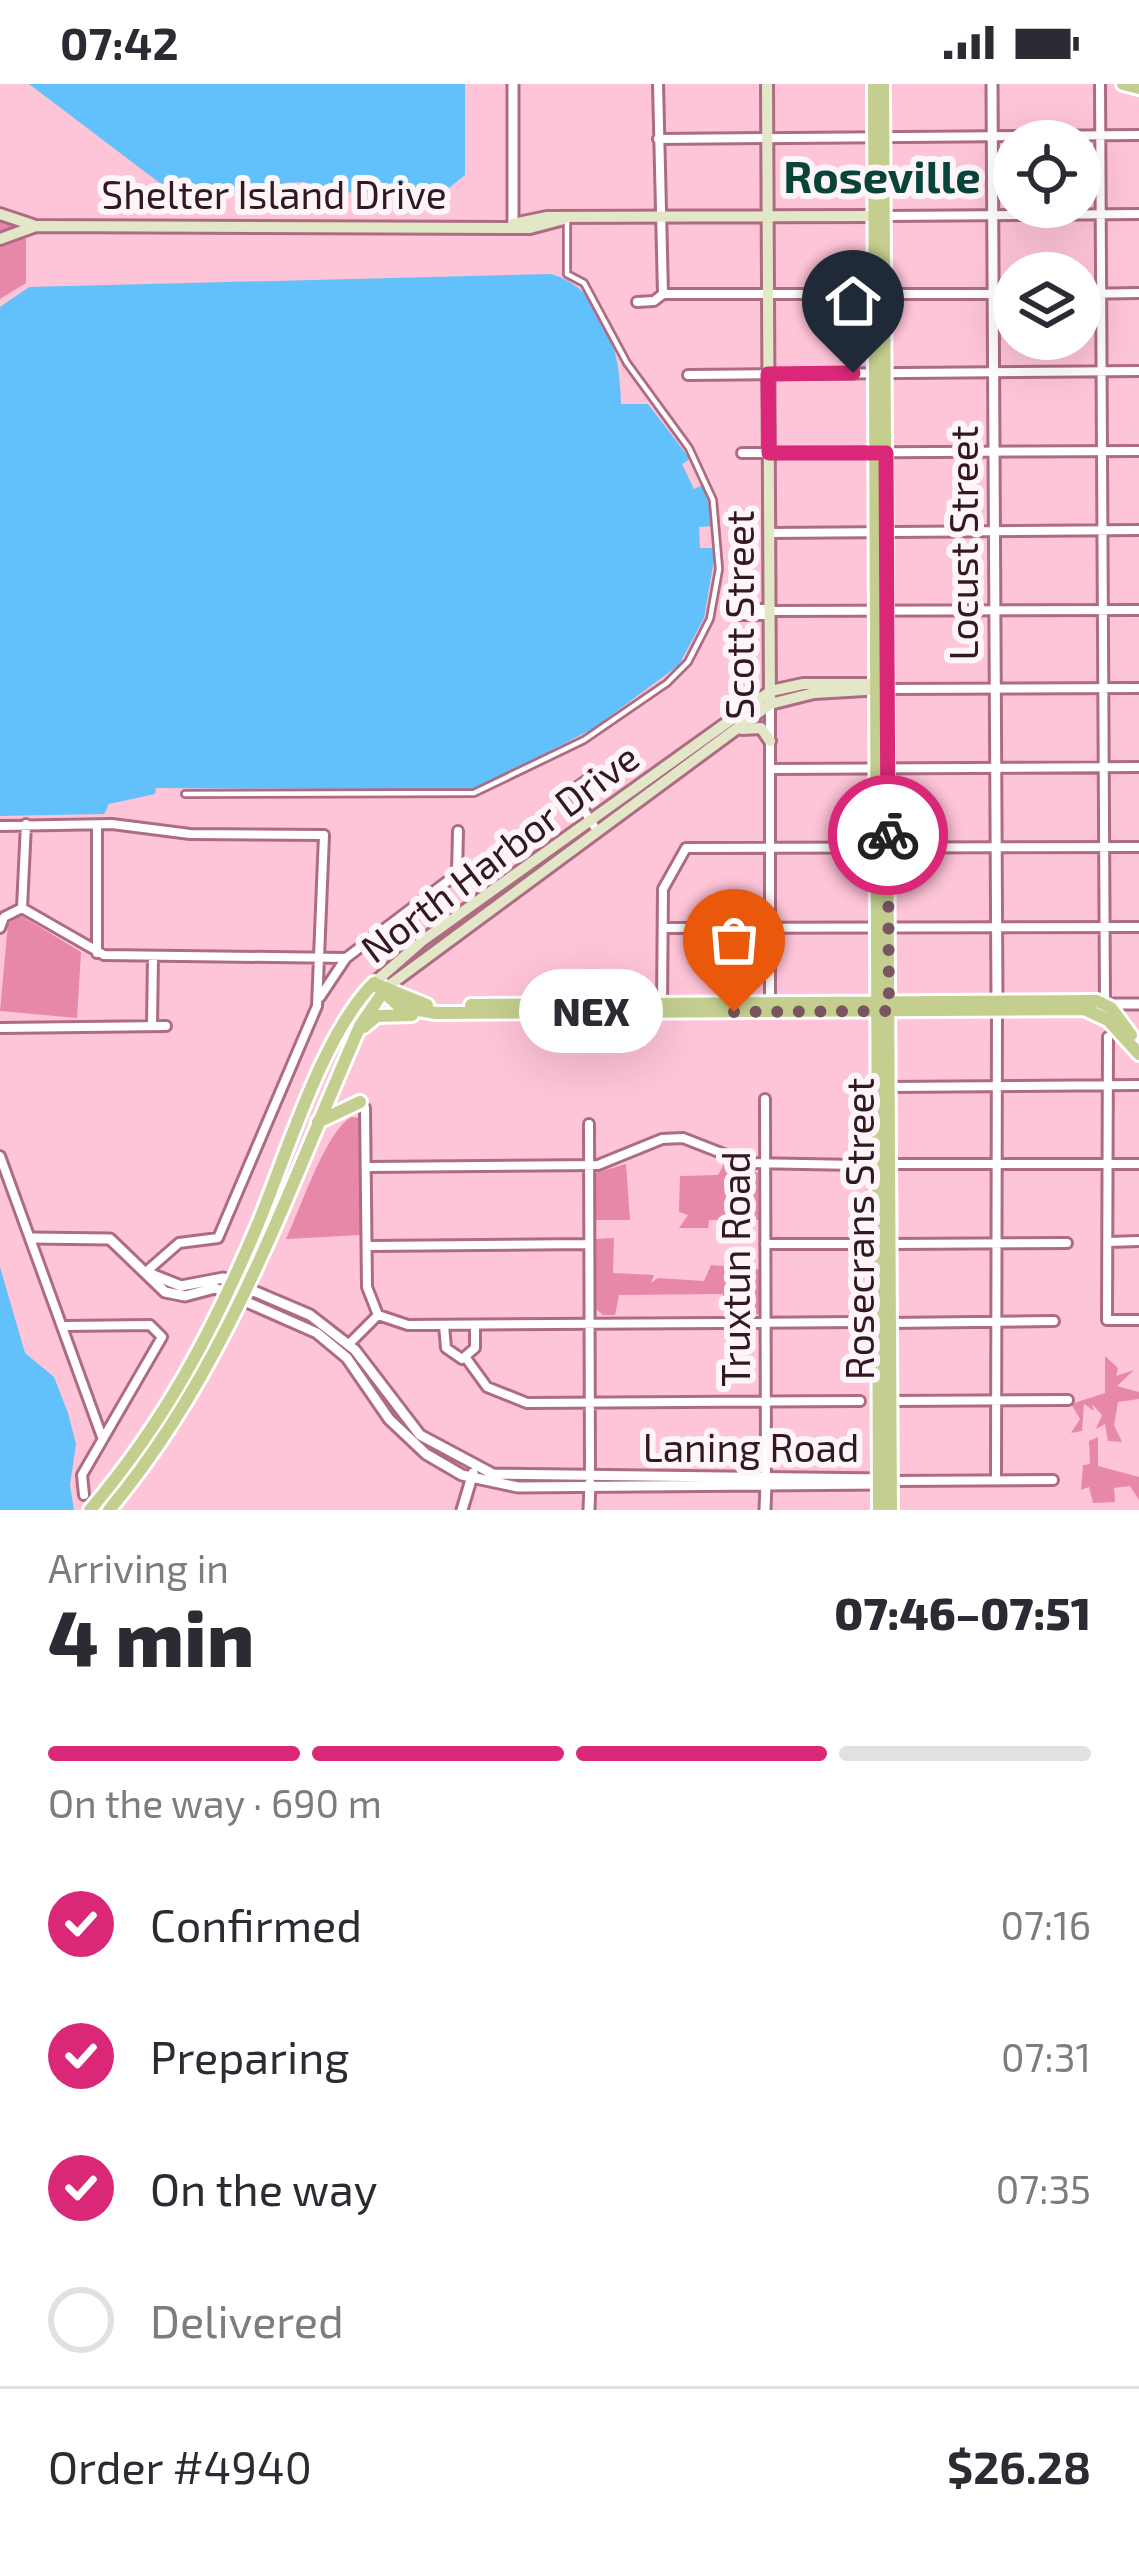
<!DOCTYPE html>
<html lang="en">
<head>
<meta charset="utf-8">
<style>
	:root { --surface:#fff; --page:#f7f7f7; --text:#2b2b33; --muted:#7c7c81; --line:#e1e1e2; --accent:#db2777 }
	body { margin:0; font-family:"Exo 2",sans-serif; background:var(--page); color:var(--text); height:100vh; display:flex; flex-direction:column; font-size:45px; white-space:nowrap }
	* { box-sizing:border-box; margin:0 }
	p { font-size:39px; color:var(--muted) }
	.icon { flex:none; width:66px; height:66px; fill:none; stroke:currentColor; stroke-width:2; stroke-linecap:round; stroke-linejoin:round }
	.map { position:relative; height:1426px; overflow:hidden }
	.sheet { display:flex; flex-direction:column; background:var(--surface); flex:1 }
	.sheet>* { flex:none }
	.buttons { position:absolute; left:993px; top:36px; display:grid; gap:24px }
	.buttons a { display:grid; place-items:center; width:108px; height:108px; border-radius:50%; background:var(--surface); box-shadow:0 12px 48px #0002; font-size:60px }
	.pin { position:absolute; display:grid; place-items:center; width:102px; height:102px; color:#fff; margin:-123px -51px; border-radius:50% 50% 50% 0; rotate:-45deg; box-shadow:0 0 12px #0007 }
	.pin .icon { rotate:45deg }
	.courier { position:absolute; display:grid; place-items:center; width:120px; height:120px; margin:-60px; border:9px solid #db2777; border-radius:50%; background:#fff; color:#222; box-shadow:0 3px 15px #0007 }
	.bubble { position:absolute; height:84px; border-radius:42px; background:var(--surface); box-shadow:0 12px 48px #0002; font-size:39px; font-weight:800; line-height:84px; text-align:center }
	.summary em { font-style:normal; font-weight:800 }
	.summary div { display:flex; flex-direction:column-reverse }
	.summary { display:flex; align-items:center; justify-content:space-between; height:204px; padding:0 48px }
	h1 { font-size:78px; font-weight:800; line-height:90px }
	.bar { display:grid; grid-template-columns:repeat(4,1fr); gap:18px 12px; align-content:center; height:144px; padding:0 48px }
	.bar i { height:15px; border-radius:9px; background:var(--line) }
	.bar .current { background:var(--accent) }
	.bar p { grid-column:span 4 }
	.line { display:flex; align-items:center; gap:30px; padding:0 48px; border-top:3px solid var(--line) }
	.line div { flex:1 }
	ol { padding:0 48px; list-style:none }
	li { display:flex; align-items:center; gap:36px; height:132px }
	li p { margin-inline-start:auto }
	li .icon { padding:12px; border-radius:50%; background:var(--accent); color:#fff; stroke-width:4 }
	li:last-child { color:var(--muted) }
	li i { width:66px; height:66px; border:6px solid var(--line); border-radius:50% }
	.status { display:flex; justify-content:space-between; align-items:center; height:84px; padding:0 60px; background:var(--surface); direction:ltr }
	.status svg { height:33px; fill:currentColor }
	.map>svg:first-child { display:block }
</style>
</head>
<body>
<div class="status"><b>07:42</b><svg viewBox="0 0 49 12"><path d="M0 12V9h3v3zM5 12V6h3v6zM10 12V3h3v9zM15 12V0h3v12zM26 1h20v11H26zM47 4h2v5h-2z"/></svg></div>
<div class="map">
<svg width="1139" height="1426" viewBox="0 0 1139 1426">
	<rect width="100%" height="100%" fill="#fec4d7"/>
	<!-- green -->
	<path fill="#e788aa" d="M0,133l26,9v57l-26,16z
		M20,831l61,37 -4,66 -77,-7 8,-87z
		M351,1033l9,1 2,117 -76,4c15,-31 39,-106 65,-122z
		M725,1078l33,11 1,47h-50l-1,8h-29l9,-13 -9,-3 1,-36 38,-1z
		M626,1080l4,56h-35v-47z
		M614,1154l-1,35 41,2 -3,8 7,-5 46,3 7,-16 48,4v45l-35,2 -1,-22 -104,1 -4,20h-12l-7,-6v-70z
		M1105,1272l13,12 -2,8 18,-6 -17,16 22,6v7l-21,3 -4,23 8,17 -14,-1 -3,-17 -9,5 6,-14 -10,-11 2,7 -10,-7 -2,27 -11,2 9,-14 -9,-15 34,-11z
		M1098,1353v29l41,11v23l-9,-14 -16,2 1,14 -22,1 -4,-16 -8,3 2,-25 7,-1 -1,-23z"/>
	<!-- water -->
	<path fill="#62c1fb" d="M29,0h436v91l-20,16 -139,2 -1,-11 -19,1v10h-96l-25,-6z
		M551,190c54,15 70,80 70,130h27l42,55 -8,5 12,25 9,-4 12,41 -16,1 1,21h16l-12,70 -25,47 -85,63 -119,62 -319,-2 -1,6 -46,10 -5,10 -104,2v-509l29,-20z
		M0,1183l25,86 29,24 14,36 8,31 -6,41 4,25h-74z"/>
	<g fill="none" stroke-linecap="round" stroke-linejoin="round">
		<defs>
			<path id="pedestrian" d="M185,710l289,-1 110,-53 83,-57 21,-21 22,-43 9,-50 -6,-69 -24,-52 -62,-85 -43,-80 -17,-9v-55"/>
			<path id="minor" d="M658,0l5,210
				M1100,0l5,920
				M658,55l481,-4
				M885,132l254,-2
				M1080,210l59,-1
				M637,218l17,-1 9,-7h351
				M688,291l451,-4
				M742,369l397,-2
				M769,449l370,-3
				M732,525h38
				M770,527l369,-1
				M732,531h38
				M887,605l252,-1
				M770,685l369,-2
				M594,691l-22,16 25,40
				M97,741v128
				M0,742l112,-2 78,10 134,1 -7,171 -99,232 -39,5 -32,28
				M22,824l82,47 242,3 111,-84 1,-43
				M0,844l4,-11 18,-9 4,-84
				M664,844l475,-1
				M320,913l26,-39
				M770,919v-299
				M662,921l1,-116 23,-41 453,-1
				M152,942l1,-70
				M0,944l166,-2
				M1108,953l-1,283h32
				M890,1003l249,-2
				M765,1015l1,379
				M365,1024l2,179 11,28
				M589,1040l1,352
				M0,1072l102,281
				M887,1080h252
				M368,1083l230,-2 64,-26 21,-1 64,25 111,2
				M1108,1158l31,-1
				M765,1160h94
				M889,1160l178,-1
				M369,1162l218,-2
				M378,1231l30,10 451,-3
				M887,1239l167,-2
				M444,1241l2,23 16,11 13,-11v-23
				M65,1242l85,-1 12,12 -80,138 2,20
				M349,1260l29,-29
				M466,1274l21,29 40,16 333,-2
				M892,1317l176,-1
				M996,1396l1,-471
				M892,1397l161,-1"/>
			<path id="tertiary" d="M992,0l5,917
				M513,140v-140
				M1105,920h34
				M31,1154l79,1 55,53 20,4 30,-8 102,45 30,25 42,61 37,35 36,21 56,12 365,-3
				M151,1190l30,12 42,-8 87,37 45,35 65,85 73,39 392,5
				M462,1426l11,-37
				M589,1426l1,-27
				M765,1426l1,-27"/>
			<path id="secondary" d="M767,0l3,620
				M0,130l33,11
				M513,140l34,-7 333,-1
				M0,155l36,-13 494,2 34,-9
				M742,645l19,-1 9,13
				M374,899l48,-42 349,-250 32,-7h68l5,5
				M387,903l383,-283 44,-11 68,-4"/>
			<path id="primary" d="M874,0l5,1426
				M883,0l8,1426
				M1123,0l16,4
				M374,899l26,24 36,6 648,-4 24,11 31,34
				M375,900l52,21
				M471,921l626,-4 14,7 20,27
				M364,943l13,-11 35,-1
				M318,1038l42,-20
				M90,1426c76,-90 122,-177 168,-286 28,-68 65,-191 116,-241
				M109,1426c119,-142 177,-316 251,-484l25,-37"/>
		</defs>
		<!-- pedestrian casing -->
		<use href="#pedestrian" stroke="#ad6c82" stroke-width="10"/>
		<!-- minor casing -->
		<use href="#minor" stroke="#ad6c82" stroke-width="14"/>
		<!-- tertiary casing -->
		<use href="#tertiary" stroke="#ad6c82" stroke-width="15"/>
		<!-- secondary casing -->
		<use href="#secondary" stroke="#ad6c82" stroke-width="16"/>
		<!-- primary casing -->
		<use href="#primary" stroke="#fff" stroke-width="18"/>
		<!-- pedestrian -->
		<use href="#pedestrian" stroke="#fff" stroke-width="4.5"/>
		<!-- minor -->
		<use href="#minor" stroke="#fff" stroke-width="8"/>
		<!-- tertiary -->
		<use href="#tertiary" stroke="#fff" stroke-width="9"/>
		<!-- secondary -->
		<use href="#secondary" stroke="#e2e7c7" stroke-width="10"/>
		<!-- primary -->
		<use href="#primary" stroke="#c4ce8e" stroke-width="12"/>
	</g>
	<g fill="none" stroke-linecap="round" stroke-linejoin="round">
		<!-- done -->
		<path stroke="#795461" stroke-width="12" stroke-dasharray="0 21.6" d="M734,928l155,-1 -1,-176"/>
		<!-- route -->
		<path stroke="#db2777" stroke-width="15" d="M853,289l-85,1 1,79h117l2,382"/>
	</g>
	<g text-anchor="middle" stroke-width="12" stroke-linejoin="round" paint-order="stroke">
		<!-- street labels -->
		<g font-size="39" fill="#321822" stroke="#fdf5f8">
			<text x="274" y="125">Shelter Island Drive</text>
			<text transform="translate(964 459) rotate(-90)" y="14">Locust Street</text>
			<text transform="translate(740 531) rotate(-90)" y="14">Scott Street</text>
			<text transform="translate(500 769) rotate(-37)" y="14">North Harbor Drive</text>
			<text transform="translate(860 1145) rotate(-90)" y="14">Rosecrans Street</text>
			<text transform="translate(736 1185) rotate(-90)" y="14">Truxtun Road</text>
			<text x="751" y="1378">Laning Road</text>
		</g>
		<!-- quarter labels -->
		<g font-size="45" font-weight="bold" fill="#08443a" stroke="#fdf5f8">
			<text x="882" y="109">Roseville</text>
		</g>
	</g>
</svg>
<div class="buttons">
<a><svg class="icon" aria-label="locate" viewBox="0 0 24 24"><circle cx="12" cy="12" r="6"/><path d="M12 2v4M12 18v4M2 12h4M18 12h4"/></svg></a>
<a><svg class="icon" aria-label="layers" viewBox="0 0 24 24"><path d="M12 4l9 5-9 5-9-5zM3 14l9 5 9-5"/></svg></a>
</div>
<div class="pin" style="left:734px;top:928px;background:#ea580c"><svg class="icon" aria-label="bag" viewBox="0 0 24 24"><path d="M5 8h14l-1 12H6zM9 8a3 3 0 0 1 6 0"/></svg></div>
<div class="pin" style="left:853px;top:289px;background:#1f2937"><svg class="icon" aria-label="home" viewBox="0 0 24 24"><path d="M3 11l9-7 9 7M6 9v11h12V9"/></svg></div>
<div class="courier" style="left:888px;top:751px"><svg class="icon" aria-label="bike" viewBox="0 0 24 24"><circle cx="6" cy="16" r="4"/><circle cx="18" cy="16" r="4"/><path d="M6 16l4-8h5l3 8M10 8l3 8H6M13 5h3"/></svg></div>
<div class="bubble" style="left:519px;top:885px;width:144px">NEX</div>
</div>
<section class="sheet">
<div class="summary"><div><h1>4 min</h1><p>Arriving in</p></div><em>07:46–07:51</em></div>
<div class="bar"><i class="current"></i><i class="current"></i><i class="current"></i><i></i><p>On the way · 690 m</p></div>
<ol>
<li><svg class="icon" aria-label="check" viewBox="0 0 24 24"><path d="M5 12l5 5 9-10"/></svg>Confirmed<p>07:16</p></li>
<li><svg class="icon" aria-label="check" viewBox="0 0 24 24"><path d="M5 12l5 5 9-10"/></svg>Preparing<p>07:31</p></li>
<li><svg class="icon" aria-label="check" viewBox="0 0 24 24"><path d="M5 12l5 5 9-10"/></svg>On the way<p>07:35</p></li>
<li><i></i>Delivered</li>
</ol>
<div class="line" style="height:156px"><div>Order #4940</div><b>$26.28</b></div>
</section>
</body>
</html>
